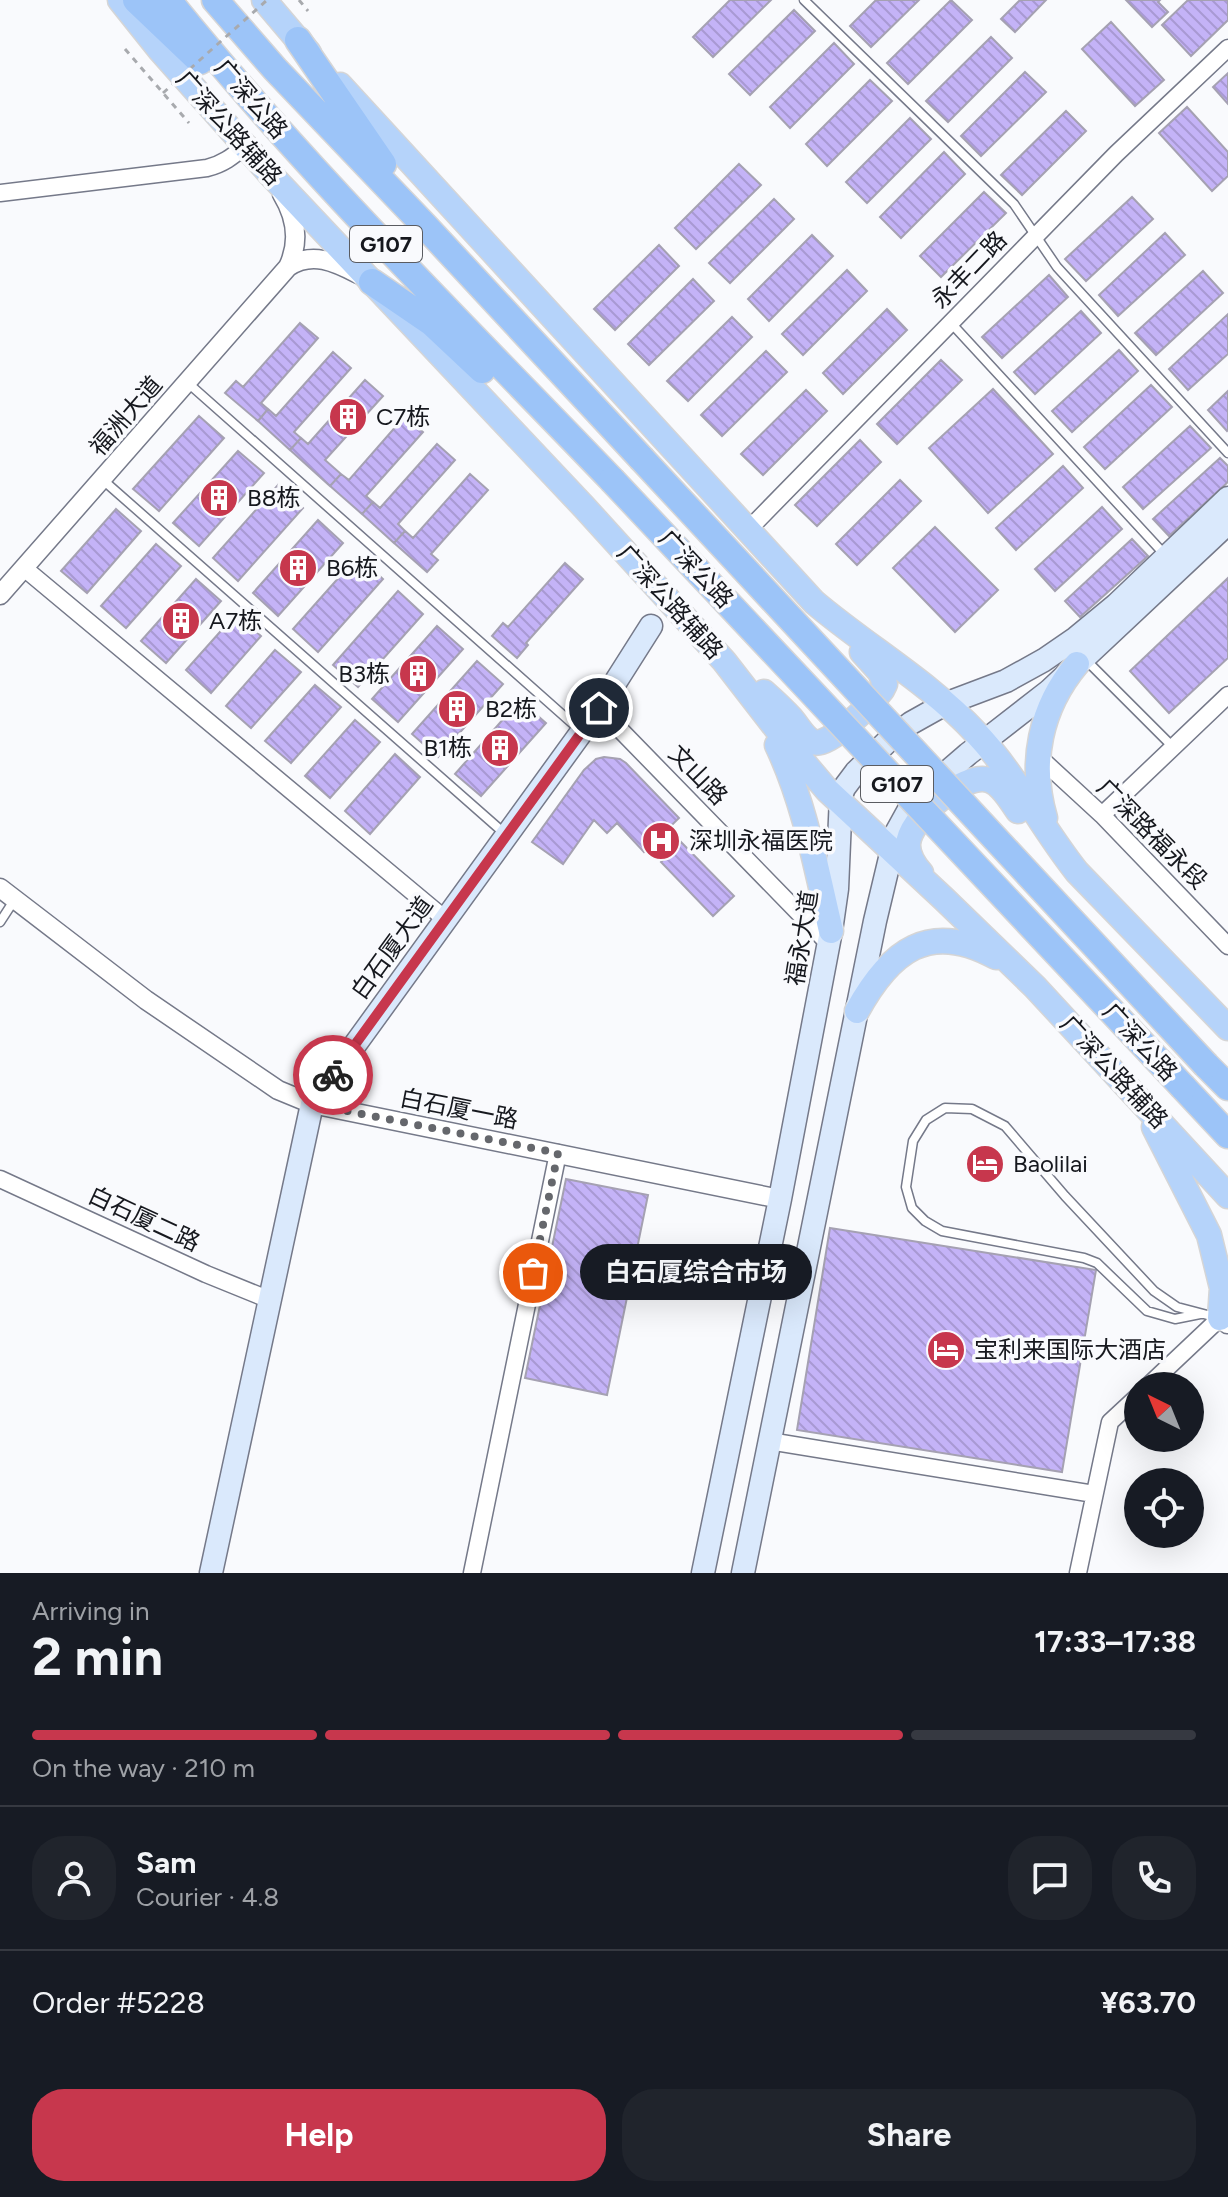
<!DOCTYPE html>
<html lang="en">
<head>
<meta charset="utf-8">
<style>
	:root { --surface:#171b24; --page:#20242c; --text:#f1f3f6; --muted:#9ea1a6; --line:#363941; --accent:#c7374d }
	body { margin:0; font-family:Figtree,"Noto Sans SC",sans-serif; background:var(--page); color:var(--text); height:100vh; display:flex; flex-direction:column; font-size:30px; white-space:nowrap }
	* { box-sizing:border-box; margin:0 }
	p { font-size:26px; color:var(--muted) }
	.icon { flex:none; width:44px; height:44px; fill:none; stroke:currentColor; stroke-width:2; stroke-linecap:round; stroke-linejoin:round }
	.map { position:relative; height:1573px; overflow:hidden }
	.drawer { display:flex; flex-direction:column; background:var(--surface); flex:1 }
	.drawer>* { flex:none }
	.needle { width:52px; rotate:317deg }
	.fabs { position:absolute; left:1124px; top:1372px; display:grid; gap:16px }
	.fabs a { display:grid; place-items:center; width:80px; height:80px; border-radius:50%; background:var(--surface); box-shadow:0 8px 32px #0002; font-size:40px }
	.pin { position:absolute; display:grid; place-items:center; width:68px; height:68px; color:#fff; margin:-34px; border:4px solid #fff; border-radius:50%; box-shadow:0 2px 8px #0007 }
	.courier { position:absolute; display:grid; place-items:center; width:80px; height:80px; margin:-40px; border:6px solid #c7374d; border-radius:50%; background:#fff; color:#222; box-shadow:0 2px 10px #0007 }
	.bubble { position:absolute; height:56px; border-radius:28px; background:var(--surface); box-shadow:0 8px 32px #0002; font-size:26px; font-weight:700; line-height:56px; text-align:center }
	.overview em { font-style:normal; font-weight:700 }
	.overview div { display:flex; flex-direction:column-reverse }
	.overview { display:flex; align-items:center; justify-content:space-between; height:136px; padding:0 32px }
	h1 { font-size:52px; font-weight:700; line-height:60px }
	.bar { display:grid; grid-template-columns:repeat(4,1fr); gap:12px 8px; align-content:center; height:96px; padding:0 32px }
	.bar i { height:10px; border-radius:6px; background:var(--line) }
	.bar .selected { background:var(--accent) }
	.bar p { grid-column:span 4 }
	.line { display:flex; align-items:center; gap:20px; padding:0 32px; border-top:2px solid var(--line) }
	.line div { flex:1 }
	.round { display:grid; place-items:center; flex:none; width:84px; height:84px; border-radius:32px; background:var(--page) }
	.cta { display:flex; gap:16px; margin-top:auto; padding:16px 32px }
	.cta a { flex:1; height:92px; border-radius:32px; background:var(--accent); color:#fff; font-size:32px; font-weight:700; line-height:92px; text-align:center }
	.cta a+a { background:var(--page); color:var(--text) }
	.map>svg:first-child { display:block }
</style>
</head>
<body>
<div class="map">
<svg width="1228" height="1573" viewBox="0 0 1228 1573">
	<defs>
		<pattern id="building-back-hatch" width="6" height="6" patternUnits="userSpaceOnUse" patternTransform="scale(2)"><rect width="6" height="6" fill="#c4b3f7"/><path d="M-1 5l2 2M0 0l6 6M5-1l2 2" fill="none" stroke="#a899d3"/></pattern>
	</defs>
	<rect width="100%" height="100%" fill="#f9fafd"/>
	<!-- building -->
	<path fill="url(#building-back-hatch)" stroke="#a5a1b2" stroke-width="2" d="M730,0h41l-58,57 -20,-20z
		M876,0h43l-48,47 -21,-21z
		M951,0l21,20 -64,64 -21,-21z
		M1020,0h26l-31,32 -14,-13z
		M1126,0h34l-2,2 10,10 -16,15z
		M1188,0h40v20l-37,36 -29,-31z
		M794,10l21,21 -65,64 -21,-21z
		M1111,22l53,58 -29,26 -53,-57z
		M991,37l21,21 -64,64 -22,-21z
		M834,43l20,21 -64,64 -20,-21z
		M1025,72l21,20 -65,64 -20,-20z
		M1228,73v31l-15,-17z
		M870,80l22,21 -65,65 -21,-22z
		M1187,107l41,45v24l-16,15 -53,-58z
		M1066,111l20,20 -64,64 -21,-20z
		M910,118l21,21 -64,64 -21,-21z
		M944,152l21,22 -64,64 -21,-21z
		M739,164l22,21 -65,64 -21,-21z
		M984,192l22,21 -65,64 -21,-21z
		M1132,197l21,22 -67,62 -21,-22z
		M774,199l20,20 -64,64 -21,-20z
		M1165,233l20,22 -67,61 -19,-21z
		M812,235l21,21 -64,65 -21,-22z
		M659,245l20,21 -64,64 -21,-21z
		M847,270l20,21 -64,64 -21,-21z
		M1203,271l20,22 -67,62 -21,-22z
		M1049,275l19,22 -66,61 -20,-21z
		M693,279l21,22 -65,64 -21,-21z
		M887,309l20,21 -64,64 -20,-21z
		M1081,311l20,22 -66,61 -21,-22z
		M1228,314v40l-40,36 -19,-21z
		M732,317l20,20 -64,64 -21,-20z
		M300,323l18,15 -57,65 7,6 -10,12 -33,-28 11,-12 7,6z
		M1119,350l19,21 -66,61 -20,-21z
		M766,351l21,21 -65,64 -21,-21z
		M333,352l18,16 -57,64 7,6 -11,12 -32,-29 10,-12 8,7z
		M941,360l21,20 -65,64 -20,-20z
		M365,380l18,16 -58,64 16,14 -11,12 -40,-36 11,-12 7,6z
		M1151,385l21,22 -67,62 -21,-22z
		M993,389l60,65 -65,59 -59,-65z
		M806,390l21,21 -64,64 -22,-21z
		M1228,391v39l-1,1 -19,-21z
		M199,416l25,22 -65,73 -26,-22z
		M405,416l18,16 -57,64 7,6 -11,12 -32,-28 11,-12 8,6z
		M1190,426l21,22 -68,61 -20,-22z
		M860,440l21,22 -64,64 -22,-21z
		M437,444l18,16 -57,64 7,7 -11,12 -32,-29 11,-12 7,6z
		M238,451l26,22 -65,73 -26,-23z
		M1220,458l8,8v16l-59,54 -16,-17z
		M1063,466l20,22 -67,62 -20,-22z
		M470,474l18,16 -57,64 7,6 -11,12 -33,-29 11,-12 8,7z
		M900,480l21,21 -64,64 -21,-21z
		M278,485l25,23 -65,73 -25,-23z
		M1102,507l20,22 -67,62 -20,-22z
		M116,509l25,22 -54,62 -26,-22z
		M318,520l25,23 -65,73 -25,-23z
		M935,527l63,63 -43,42 -62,-64z
		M1132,539l16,17 -68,61 -15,-16z
		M156,544l25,22 -55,62 -25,-22z
		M358,556l25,23 -65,73 -25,-23z
		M565,563l18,16 -57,64 2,2 -11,13 -25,-22 11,-13 5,4z
		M1228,578v80l-59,55 -39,-42z
		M196,579l25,22 -55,62 -25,-22z
		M398,591l25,23 -65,73 -25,-22z
		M236,614l25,22 -50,57 -25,-23z
		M437,626l26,23 -65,73 -26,-23z
		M275,650l26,22 -50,56 -25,-22z
		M477,661l26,23 -65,73 -26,-23z
		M315,685l26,22 -50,56 -26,-22z
		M520,700l26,23 -65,73 -26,-22z
		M355,720l25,22 -50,56 -25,-22z
		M395,754l25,23 -50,57 -25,-23z
		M604,757l16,2 6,4 53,55 -35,34 -27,-29 -10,10 -13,-13 -31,44 -31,-22 52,-72 12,-11z
		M681,842l53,54 -21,20 -52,-54z
		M566,1179l82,16 -41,200 -82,-17z
		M830,1228l266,42 -34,202 -265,-42z"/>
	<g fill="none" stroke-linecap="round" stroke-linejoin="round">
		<defs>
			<path id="service" d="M804,0l210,204 43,63 171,186
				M951,323l215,233
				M188,383l394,349
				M103,480l401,353
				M1085,659l88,88
				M0,922l15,-23
				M1200,1314l-25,5 -28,-8 -50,-48 -13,-5 -142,-27 -17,-10 -13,-13 -6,-21 7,-46 13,-21 19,-12 27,1 33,17 60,70 89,95 23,16 38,10"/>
			<path id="minor" d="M0,193l207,-25c16,-4 25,-11 38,-22
				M748,530l368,-376 112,-106
				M24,568l421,351
				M599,708l230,236
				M1039,757l63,58 126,131
				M1102,815l126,-120
				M0,1179l206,95 64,26
				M1148,1386l72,-68 7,7
				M769,1441l325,53
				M472,1573l86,-420
				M1078,1573l32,-151 28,-26"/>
			<path id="tertiary" d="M282,194c14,23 18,48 6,73
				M0,595l288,-328c24,-16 47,-5 70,7
				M0,888l146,112 132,90 34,14 468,95"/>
			<path id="secondary" d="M211,1573l101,-469 287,-396 52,-82
				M703,1573l77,-374 51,-268 6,-42 4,-93 3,-8 12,-16 35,-34 20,-15 34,-19 61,-23 38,-21 32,-22 40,-33 112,-107
				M743,1573l132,-652 21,-88 16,-29 12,-12 44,-38 81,-63 179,-168"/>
			<path id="primary" d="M120,0l40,50 110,124 314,333 140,154 69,89 34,40 117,109 91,88 193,209
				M264,0l45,53
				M340,85l474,517c53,45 115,80 162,131 40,42 65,94 101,139l151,156
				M764,692c9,8 19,17 27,26 7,8 13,20 22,24 15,7 60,-40 69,-52l3,-6 -5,-12 -18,-20
				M777,745c28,59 39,123 54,186
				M1045,818c-16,-55 -5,-110 32,-154
				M921,873c-7,-8 -13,-17 -13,-28 0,-25 55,-73 81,-65 13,4 21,20 29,31
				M857,1011c33,-60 72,-91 139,-54
				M1154,1127l55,108 13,53 -2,30"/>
			<path id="trunk" d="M136,0l64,61
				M168,0c137,170 293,323 444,480
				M215,0l60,69 151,158 215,231
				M298,40l85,124
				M372,282l60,41 50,47
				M1206,1065l22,22
				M1183,1087l45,48"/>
		</defs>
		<!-- service casing -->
		<use href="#service" stroke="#757989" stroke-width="11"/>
		<!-- minor casing -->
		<use href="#minor" stroke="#757989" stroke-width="19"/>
		<!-- tertiary casing -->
		<use href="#tertiary" stroke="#757989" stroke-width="21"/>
		<!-- secondary casing -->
		<use href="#secondary" stroke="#757989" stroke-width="25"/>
		<!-- primary casing -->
		<use href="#primary" stroke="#d5d5d6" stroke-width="27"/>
		<!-- trunk casing -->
		<use href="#trunk" stroke="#d5d5d6" stroke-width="29"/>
		<!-- path -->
		<path stroke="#a8aaae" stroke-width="3" stroke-dasharray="6 6" stroke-linecap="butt" d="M299,0l9,11
			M125,49l64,74"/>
		<!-- service -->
		<use href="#service" stroke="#fff" stroke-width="8"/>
		<!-- minor -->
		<use href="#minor" stroke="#fff" stroke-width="16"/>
		<!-- tertiary -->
		<use href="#tertiary" stroke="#fff" stroke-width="18"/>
		<!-- secondary -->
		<use href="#secondary" stroke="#dae9fc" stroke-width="22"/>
		<!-- primary -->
		<use href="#primary" stroke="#b5d3fa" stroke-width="24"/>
		<!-- trunk -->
		<use href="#trunk" stroke="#9cc4f8" stroke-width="26"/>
		<defs>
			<path id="trunk-bridge" d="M641,458l565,607
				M612,480l571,607"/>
		</defs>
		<!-- trunk-bridge casing -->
		<use href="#trunk-bridge" stroke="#d5d5d6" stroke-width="29" stroke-linecap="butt"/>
		<!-- path-bridge -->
		<path stroke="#a8aaae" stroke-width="3" stroke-dasharray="6 6" stroke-linecap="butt" d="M163,93l104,-93"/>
		<!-- trunk-bridge -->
		<use href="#trunk-bridge" stroke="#9cc4f8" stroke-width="26"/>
	</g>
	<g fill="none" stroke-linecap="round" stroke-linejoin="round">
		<!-- done -->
		<path stroke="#65676c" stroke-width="8" stroke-dasharray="0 14.4" d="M333,1075l-21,29 246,49 -25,120"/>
		<!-- route -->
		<path stroke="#c7374d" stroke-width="10" d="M333,1075l266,-367"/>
	</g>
	<!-- icons -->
	<defs>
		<symbol id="building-disc" viewBox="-11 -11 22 22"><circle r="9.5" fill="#c7374d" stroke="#f9fafd"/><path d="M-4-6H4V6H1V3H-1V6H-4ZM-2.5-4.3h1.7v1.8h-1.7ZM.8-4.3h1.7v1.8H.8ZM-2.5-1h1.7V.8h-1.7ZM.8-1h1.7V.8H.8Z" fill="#fff"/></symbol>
		<symbol id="hospital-disc" viewBox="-11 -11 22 22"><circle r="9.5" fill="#c7374d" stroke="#f9fafd"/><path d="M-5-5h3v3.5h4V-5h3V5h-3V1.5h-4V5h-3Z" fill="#fff"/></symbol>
		<symbol id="hotel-disc" viewBox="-11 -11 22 22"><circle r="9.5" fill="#c7374d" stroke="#f9fafd"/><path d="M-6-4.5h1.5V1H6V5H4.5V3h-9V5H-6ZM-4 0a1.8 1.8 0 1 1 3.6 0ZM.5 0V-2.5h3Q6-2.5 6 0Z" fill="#fff"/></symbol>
	</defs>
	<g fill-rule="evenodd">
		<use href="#building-disc" x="326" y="395" width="44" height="44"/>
		<use href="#building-disc" x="197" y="476" width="44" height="44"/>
		<use href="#building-disc" x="276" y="546" width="44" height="44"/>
		<use href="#building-disc" x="159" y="599" width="44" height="44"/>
		<use href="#building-disc" x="396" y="652" width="44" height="44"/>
		<use href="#building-disc" x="435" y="687" width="44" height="44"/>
		<use href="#building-disc" x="478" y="726" width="44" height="44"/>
		<use href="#hospital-disc" x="639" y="819" width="44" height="44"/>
		<use href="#hotel-disc" x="963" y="1142" width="44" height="44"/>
		<use href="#hotel-disc" x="924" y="1328" width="44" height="44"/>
	</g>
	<g text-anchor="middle" stroke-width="7" stroke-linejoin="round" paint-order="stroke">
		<!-- shield labels -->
		<g fill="#f9fafd" stroke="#5a5c61" stroke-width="2">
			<rect x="350" y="226" width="72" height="36" rx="6"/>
			<rect x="861" y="766" width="72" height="36" rx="6"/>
		</g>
		<g font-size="22" font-weight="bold" fill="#16181e">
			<text x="386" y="252">G107</text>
			<text x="897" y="792">G107</text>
		</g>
		<!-- street labels -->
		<g font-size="24" fill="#16181e" stroke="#f9fafd">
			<text transform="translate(251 99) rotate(49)" y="8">广深公路</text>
			<text transform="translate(229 128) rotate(48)" y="8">广深公路辅路</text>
			<text transform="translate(969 270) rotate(-46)" y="8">永丰二路</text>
			<text transform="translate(126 416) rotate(-49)" y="8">福洲大道</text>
			<text transform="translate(696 569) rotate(47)" y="8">广深公路</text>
			<text transform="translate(670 602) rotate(48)" y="8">广深公路辅路</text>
			<text transform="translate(698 775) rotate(46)" y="8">文山路</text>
			<text transform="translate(1152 834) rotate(45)" y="8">广深路福永段</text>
			<text transform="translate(802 938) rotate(-81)" y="8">福永大道</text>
			<text transform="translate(392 948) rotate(-54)" y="8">白石厦大道</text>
			<text transform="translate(1140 1042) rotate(47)" y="8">广深公路</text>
			<text transform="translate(1114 1072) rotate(47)" y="8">广深公路辅路</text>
			<text transform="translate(459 1109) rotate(11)" y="8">白石厦一路</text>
			<text transform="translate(144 1219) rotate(25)" y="8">白石厦二路</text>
		</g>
		<!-- poi labels -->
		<g font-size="24" fill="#16181e" stroke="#f9fafd" text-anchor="start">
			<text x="376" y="425">C7栋</text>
			<text x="247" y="506">B8栋</text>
			<text x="326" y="576">B6栋</text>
			<text x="209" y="629">A7栋</text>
			<text x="390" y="682" text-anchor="end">B3栋</text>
			<text x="485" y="717">B2栋</text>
			<text x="472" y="756" text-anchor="end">B1栋</text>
			<text x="689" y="849">深圳永福医院</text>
			<text x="1013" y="1172">Baolilai</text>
			<text x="974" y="1358">宝利来国际大酒店</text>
		</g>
	</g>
</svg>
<div class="fabs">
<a><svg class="needle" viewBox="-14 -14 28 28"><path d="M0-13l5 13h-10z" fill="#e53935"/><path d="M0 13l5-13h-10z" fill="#9ea1a6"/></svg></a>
<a><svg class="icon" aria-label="locate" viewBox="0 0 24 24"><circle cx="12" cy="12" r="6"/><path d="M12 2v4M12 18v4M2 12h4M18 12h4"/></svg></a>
</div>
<div class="pin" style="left:533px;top:1273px;background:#ea580c"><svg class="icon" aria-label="bag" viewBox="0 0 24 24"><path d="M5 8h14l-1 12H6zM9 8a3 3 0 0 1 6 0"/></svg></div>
<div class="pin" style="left:599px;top:708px;background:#1f2937"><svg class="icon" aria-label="home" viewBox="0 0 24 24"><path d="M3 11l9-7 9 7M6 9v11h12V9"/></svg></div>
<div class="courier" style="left:333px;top:1075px"><svg class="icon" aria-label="bike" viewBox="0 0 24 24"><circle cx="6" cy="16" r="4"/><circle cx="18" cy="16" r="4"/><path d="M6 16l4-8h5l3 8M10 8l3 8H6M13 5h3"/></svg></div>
<div class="bubble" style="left:580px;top:1244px;width:232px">白石厦综合市场</div>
</div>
<section class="drawer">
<div class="overview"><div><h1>2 min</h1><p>Arriving in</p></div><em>17:33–17:38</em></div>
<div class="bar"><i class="selected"></i><i class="selected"></i><i class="selected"></i><i></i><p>On the way · 210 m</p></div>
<div class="line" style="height:144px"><a class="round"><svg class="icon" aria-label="person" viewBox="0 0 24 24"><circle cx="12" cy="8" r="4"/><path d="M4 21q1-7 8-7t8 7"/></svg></a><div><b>Sam</b><p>Courier · 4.8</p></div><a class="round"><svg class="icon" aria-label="chat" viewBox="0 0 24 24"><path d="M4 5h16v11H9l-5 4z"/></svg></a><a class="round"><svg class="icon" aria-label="phone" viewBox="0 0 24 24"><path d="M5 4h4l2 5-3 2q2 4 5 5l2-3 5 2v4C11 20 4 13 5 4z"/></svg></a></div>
<div class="line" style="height:104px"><div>Order #5228</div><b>¥63.70</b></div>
<div class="cta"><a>Help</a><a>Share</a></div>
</section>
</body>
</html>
